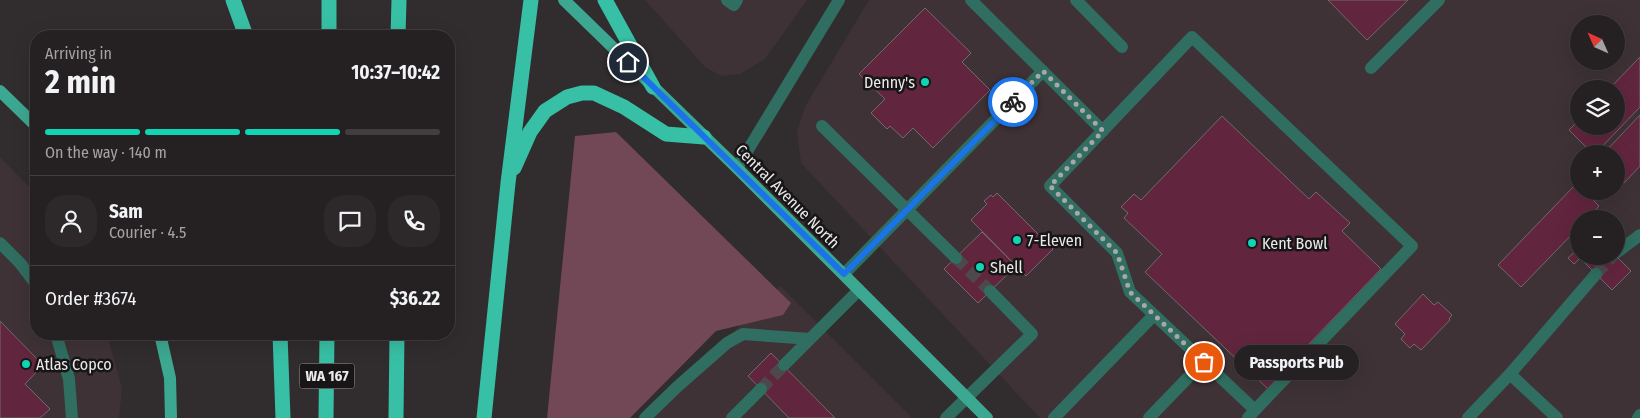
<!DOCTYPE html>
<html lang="en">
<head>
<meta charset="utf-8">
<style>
	:root { --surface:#252122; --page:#2d292a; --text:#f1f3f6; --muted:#a3a3a5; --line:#423e40; --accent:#0fd5b4 }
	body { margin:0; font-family:"Fira Sans Condensed",sans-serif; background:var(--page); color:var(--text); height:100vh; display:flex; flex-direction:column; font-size:19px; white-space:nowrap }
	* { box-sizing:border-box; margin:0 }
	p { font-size:16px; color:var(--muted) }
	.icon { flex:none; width:28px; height:28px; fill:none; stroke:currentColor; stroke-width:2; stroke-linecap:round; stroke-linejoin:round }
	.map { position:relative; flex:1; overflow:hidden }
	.side { position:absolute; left:30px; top:30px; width:425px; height:310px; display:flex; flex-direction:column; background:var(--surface); border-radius:20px; box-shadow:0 5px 20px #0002,0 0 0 1px var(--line) }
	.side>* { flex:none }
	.needle { width:32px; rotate:315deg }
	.tools { position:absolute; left:1570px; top:15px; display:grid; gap:10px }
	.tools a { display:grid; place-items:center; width:55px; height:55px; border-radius:50%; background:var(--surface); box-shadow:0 5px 20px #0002,0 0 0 1px var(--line); font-size:25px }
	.pin { position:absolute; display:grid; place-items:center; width:42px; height:42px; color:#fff; margin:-21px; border:2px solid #fff; border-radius:50%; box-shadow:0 1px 5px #0007 }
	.courier { position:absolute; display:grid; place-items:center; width:50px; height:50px; margin:-25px; border:4px solid #1a73e8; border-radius:50%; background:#fff; color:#222; box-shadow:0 1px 6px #0007 }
	.bubble { position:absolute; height:35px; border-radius:18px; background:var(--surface); box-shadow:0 5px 20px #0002,0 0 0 1px var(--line); font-size:16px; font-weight:700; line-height:35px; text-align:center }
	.headline em { font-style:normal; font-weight:700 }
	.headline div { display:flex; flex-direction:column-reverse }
	.headline { display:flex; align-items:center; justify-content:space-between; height:85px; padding:0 15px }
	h1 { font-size:32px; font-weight:700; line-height:38px }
	.bar { display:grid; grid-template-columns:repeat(4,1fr); gap:8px 5px; align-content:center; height:60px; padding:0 15px }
	.bar i { height:6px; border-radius:4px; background:var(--line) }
	.bar .selected { background:var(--accent) }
	.bar p { grid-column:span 4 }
	.line { display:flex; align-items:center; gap:12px; padding:0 15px; border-top:1px solid var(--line) }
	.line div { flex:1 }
	.round { display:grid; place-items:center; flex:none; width:52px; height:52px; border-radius:20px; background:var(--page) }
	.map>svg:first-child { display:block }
</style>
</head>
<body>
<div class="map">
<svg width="1640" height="418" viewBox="0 0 1640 418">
	<rect width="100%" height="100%" fill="#312c2d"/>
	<!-- built -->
	<path fill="#3e3236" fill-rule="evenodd" d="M645,0h162l-42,59 -25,15 -19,2 -16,-9z
		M869,0h771v418h-600l-239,-255 -4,-32 9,-26zM1579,24h37v37h-37zM1579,89h37v37h-37zM1579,154h37v37h-37zM1579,219h37v37h-37z
		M0,157l36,37v140h71l15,54 -3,30h-119z
		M780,286l132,132h-267z"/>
	<!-- green -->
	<path fill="#724756" d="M616,132l175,171 -8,12 -67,16 -86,87h-83l28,-282z"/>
	<!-- building -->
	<path fill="#62253e" stroke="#706a6b" d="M1328,0h80l-41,40z
		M925,8l46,45 -9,9 28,28 -57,58 -20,-20 -10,10 -13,-12 -3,3 -16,-16 14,-14 -26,-25z
		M1640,57v50l-45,47h-2l-24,-24 10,-10v6h37v-37h-7z
		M1640,115v51l-16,17 -8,-7v-22h-13z
		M1222,116l87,83 7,-7 34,31 -8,8 39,38 -74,77 -38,44 -124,-118 17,-18 -38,-36 4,-5 -7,-6 13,-13 7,6z
		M1576,184l3,3v4h5l15,15 -12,13h-8v8l-58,60 -23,-22z
		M997,193l56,56 -27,27 -55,-56 16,-16 -3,-3 7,-6 2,2z
		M982,232l34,34 -38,37 -34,-34z
		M1579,248v8h3l-8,8 -6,-6z
		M1590,256h26l15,15 -19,19 -28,-28z
		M1423,294l11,11 4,-3 14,13 -3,4 1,1 -29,30 -7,-6 -4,4 -9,-9 4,-5 -10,-10z
		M0,321l43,44 -18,19 25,25 -10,9h-40z
		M771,353l64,65h-46l-41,-42z"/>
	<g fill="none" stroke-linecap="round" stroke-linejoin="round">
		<!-- minor-tunnel -->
		<path stroke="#4d4849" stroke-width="12" stroke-dasharray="12 6" stroke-linecap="butt" d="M956,258l34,33
			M1596,274l17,-18
			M761,389l23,-24"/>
		<!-- minor -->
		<path stroke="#2f6e60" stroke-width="12" d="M727,0l7,5 3,-5
			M971,0l132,131
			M1076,0l46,47
			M1371,68l68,-68
			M822,126l134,132
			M737,168l102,-168
			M0,243l20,20 16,21
			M1616,253l24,-18
			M844,274l199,-203
			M56,334l13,45 3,39
			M784,365l75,-75
			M1510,374l47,44
			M645,418l32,-31 50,-44 16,-9 67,5
			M732,418l29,-29
			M946,418l86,-84 -42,-43
			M1054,418l100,-103
			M1149,418l54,-56
			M1248,418l7,-8 157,-164 -220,-209 -142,149 67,67 13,39 125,118
			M1468,418l42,-44 86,-100
			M1638,418l2,-3"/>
		<!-- major -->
		<path stroke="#3da891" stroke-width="12" d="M564,0l173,168 250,250
			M0,91l36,35
			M160,334l10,44 1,40"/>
		<!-- highway -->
		<path stroke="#37c0a5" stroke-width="15" d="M233,0l13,36
			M605,0l48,87
			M329,36v-36
			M398,36l1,-36
			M514,168l16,-36 15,-21 22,-14 15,-4h12l30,14 42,27 38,3
			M280,334l3,84
			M326,418l1,-84
			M396,418l1,-84
			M484,418l24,-235 23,-183"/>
	</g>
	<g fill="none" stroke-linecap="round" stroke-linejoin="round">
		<!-- done -->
		<path stroke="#aba7a8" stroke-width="5" stroke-dasharray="0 9" d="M1013,102l30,-31 60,60 -53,55 67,67 13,39 74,70"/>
		<!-- route -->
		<path stroke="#1a73e8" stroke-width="6" d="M628,62l216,212 169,-172"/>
	</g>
	<!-- markers -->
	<g fill="#0fd5b4" stroke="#171515" stroke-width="2">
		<circle cx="925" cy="82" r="5"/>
		<circle cx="1017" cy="240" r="5"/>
		<circle cx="1252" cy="243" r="5"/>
		<circle cx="980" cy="267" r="5"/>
		<circle cx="26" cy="364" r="5"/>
	</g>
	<g text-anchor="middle" stroke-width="5" stroke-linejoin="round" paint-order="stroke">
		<!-- shield labels -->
		<rect fill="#171515" stroke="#aca9aa" stroke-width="1" x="299.5" y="363.5" width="55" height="25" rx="4"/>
		<g font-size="15" font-weight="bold" fill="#ece9ea">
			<text x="327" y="381">WA 167</text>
		</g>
		<!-- poi labels -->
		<g font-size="16" fill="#ece9ea" stroke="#171515" text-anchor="start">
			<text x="915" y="88" text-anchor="end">Denny's</text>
			<text x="1027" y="246">7-Eleven</text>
			<text x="1262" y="249">Kent Bowl</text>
			<text x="990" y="273">Shell</text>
			<text x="36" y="370">Atlas Copco</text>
		</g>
		<!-- street labels -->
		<g font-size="16" fill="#ece9ea" stroke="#171515">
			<text transform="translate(788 196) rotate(45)" y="6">Central Avenue North</text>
		</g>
	</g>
</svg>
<div class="tools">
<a><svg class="needle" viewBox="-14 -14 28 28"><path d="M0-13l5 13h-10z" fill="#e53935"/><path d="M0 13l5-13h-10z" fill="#a3a3a5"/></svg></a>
<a><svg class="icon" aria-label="layers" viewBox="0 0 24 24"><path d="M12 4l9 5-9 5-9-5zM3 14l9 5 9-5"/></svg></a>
<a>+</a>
<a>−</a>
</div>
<div class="pin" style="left:1204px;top:362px;background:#ea580c"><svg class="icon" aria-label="bag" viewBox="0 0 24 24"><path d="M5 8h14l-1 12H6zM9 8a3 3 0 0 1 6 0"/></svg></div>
<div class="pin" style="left:628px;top:62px;background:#1f2937"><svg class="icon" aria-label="home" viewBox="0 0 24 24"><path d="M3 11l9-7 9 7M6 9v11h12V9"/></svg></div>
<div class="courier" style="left:1013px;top:102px"><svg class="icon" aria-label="bike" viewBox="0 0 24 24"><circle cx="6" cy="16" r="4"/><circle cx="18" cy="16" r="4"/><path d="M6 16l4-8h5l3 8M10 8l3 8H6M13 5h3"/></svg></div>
<div class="bubble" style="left:1234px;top:345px;width:125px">Passports Pub</div>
<section class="side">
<div class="headline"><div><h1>2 min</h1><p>Arriving in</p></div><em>10:37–10:42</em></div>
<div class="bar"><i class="selected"></i><i class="selected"></i><i class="selected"></i><i></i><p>On the way · 140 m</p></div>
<div class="line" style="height:90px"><a class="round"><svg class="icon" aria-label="person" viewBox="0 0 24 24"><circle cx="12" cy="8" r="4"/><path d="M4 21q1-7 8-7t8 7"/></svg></a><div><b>Sam</b><p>Courier · 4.5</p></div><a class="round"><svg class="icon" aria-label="chat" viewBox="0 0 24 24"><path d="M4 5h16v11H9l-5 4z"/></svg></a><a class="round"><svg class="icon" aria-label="phone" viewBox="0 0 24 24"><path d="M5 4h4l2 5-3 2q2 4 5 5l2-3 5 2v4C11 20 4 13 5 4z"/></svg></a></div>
<div class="line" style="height:65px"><div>Order #3674</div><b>$36.22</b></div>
</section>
</div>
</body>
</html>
